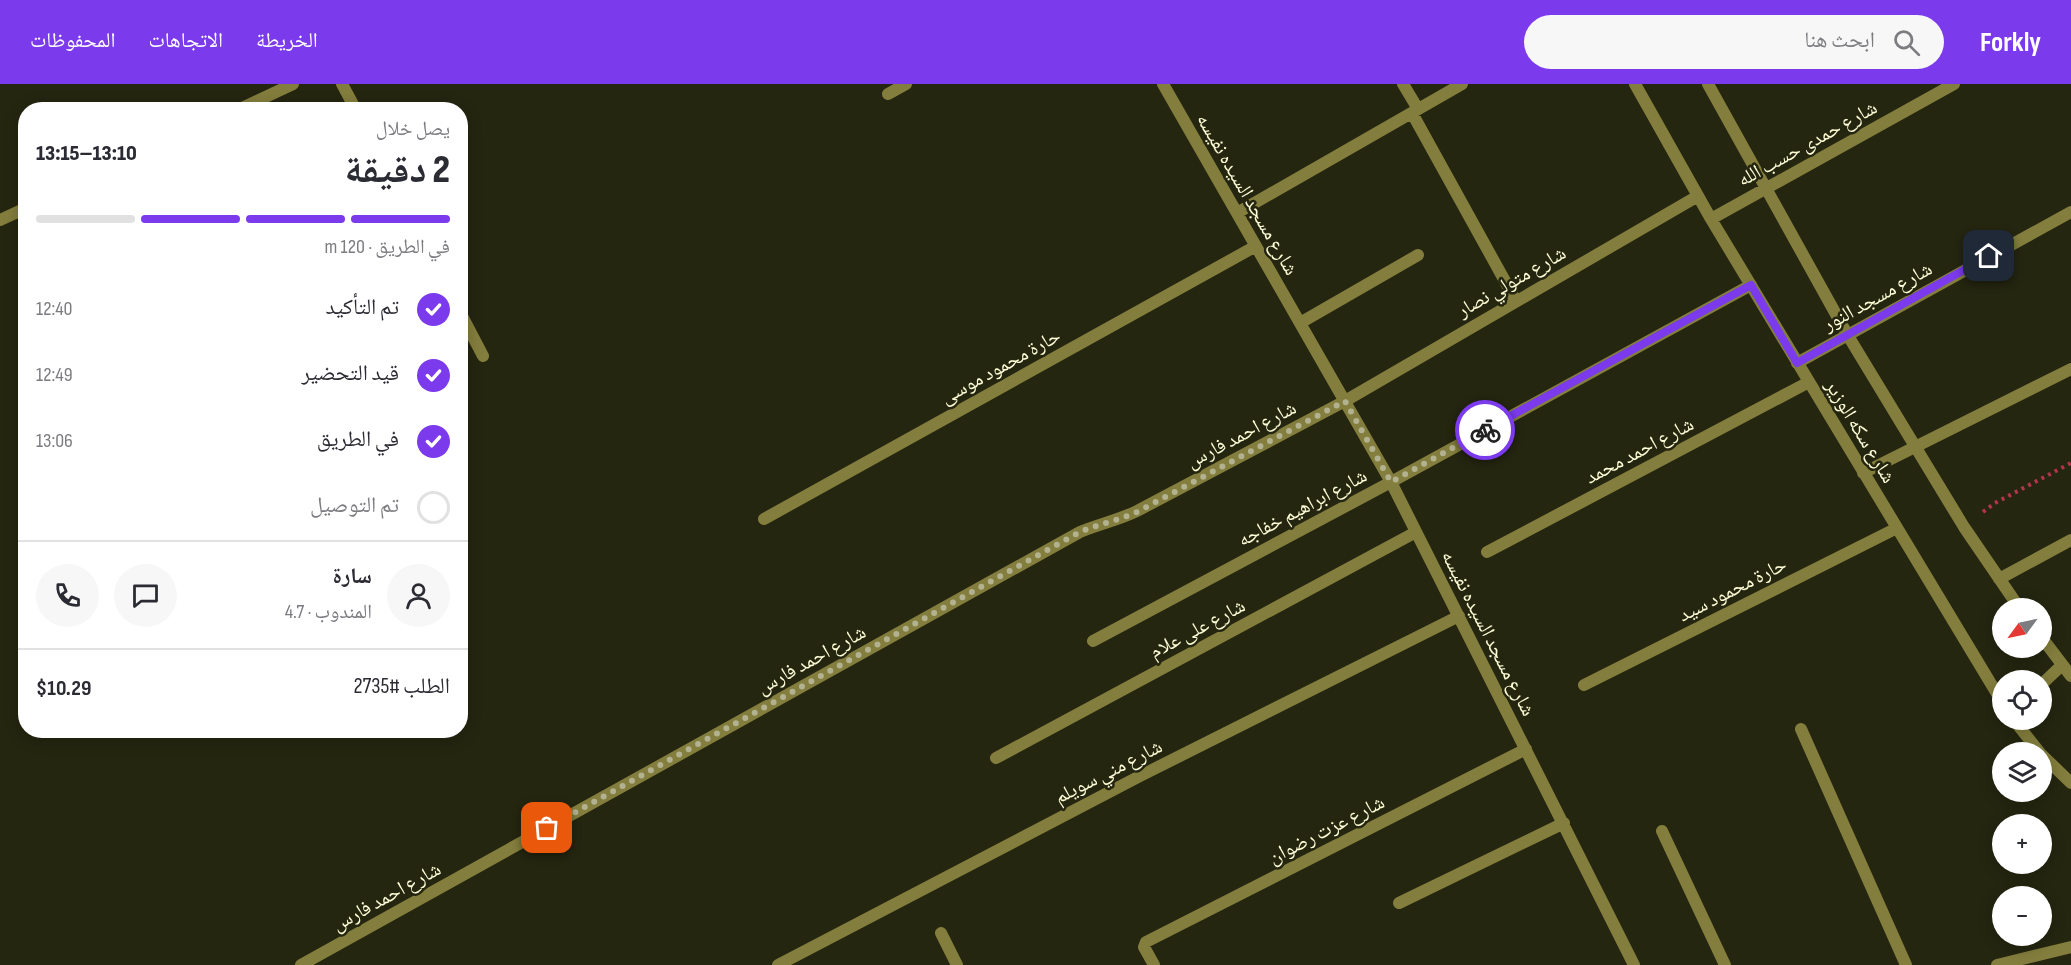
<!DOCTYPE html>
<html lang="ar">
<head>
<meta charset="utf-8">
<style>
	:root { --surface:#fff; --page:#f7f7f7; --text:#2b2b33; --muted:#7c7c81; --line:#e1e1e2; --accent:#7c3aed }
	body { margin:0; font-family:"Sofia Sans Condensed","Noto Naskh Arabic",sans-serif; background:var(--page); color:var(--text); direction:rtl; height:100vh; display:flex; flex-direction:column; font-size:22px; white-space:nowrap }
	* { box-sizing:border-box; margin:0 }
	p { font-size:20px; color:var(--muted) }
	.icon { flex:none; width:33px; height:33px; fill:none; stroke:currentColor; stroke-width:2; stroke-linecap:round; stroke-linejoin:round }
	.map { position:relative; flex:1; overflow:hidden; direction:ltr }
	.drawer { position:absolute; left:18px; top:18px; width:450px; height:636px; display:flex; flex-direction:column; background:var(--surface); border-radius:24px; box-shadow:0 3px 15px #0003; direction:rtl }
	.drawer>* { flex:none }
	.needle { width:39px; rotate:237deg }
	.fabs { position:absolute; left:1992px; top:514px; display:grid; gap:12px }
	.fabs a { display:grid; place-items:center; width:60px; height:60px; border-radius:50%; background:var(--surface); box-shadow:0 3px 15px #0003; font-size:30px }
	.pin { position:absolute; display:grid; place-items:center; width:51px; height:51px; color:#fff; margin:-26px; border-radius:12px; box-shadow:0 3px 9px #0006 }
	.courier { position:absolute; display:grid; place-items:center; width:60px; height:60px; margin:-30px; border:4px solid #7c3aed; border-radius:50%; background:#fff; color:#222; box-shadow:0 2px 8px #0007 }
	.headline em { font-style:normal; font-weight:800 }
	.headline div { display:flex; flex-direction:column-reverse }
	.headline { display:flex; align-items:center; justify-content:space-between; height:102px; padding:0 18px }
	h1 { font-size:39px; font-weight:800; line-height:45px }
	.bar { display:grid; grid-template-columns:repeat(4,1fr); gap:9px 6px; align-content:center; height:72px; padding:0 18px }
	.bar i { height:8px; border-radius:4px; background:var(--line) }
	.bar .active { background:var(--accent) }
	.bar p { grid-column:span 4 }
	.line { display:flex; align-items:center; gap:15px; padding:0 18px; border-top:2px solid var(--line) }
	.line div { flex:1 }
	.round { display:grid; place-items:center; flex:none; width:63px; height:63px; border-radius:32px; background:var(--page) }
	ol { padding:0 18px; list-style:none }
	li { display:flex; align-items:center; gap:18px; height:66px }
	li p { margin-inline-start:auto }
	li .icon { padding:6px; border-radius:50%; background:var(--accent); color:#fff; stroke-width:4 }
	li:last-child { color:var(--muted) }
	li i { width:33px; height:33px; border:3px solid var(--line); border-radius:50% }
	header { display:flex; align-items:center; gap:36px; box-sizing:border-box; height:84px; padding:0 30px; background:var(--accent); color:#fff }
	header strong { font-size:28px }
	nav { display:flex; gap:33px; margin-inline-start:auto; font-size:21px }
	.search { width:420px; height:54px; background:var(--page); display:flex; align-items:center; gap:15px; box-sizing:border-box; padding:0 21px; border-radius:33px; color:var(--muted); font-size:22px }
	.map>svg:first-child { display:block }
</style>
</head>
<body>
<header>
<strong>Forkly</strong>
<div class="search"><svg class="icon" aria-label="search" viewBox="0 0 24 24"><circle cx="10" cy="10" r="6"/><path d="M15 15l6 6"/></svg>ابحث هنا</div>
<nav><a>الخريطة</a><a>الاتجاهات</a><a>المحفوظات</a></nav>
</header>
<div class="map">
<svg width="2071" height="881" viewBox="0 0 2071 881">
	<rect width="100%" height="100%" fill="#252610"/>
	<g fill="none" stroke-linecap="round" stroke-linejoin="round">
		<!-- path -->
		<path stroke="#b5344b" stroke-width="4" stroke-dasharray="3 4.5" stroke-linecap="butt" d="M1983,428l12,-9 76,-40"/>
		<!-- street -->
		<path stroke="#837e3d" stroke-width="12" d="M342,0l14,26
			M1163,0l228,398 243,483
			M1403,0l15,25
			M1635,0l76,135 291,483
			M1708,0l139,250 117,193 56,82
			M888,10l18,-10
			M238,26l55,-26
			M1412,29l104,188
			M1237,129l225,-129
			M1711,135l243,-135
			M0,136l26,-12
			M460,228l23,44
			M1300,239l118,-68
			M1797,279l274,-151
			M1863,389l208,-104
			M764,435l492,-273
			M1487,468l322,-170
			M1999,495l72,-39
			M2042,554l29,38
			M1093,557l298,-159 360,-197
			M2042,600l19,-18
			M1584,601l313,-157
			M2014,636l26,33
			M1801,645l105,236
			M2042,671l29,28
			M996,674l420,-226
			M1662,747l63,134
			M1399,819l165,-80
			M941,849l16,32
			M301,881l779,-433c19,-8 39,-12 57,-21l208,-110 353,-205
			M778,881l362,-189 319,-160
			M1154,881l-10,-18 2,-5 380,-193
			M1997,881l74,-18"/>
	</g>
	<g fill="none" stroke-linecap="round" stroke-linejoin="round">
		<!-- done -->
		<path stroke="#b2b291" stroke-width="6" stroke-dasharray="0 10.8" d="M547,744l533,-296c19,-8 39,-12 57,-20l208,-111 46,81 94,-52"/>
		<!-- route -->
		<path stroke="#7c3aed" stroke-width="8" d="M1485,346l266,-145 46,78 192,-107"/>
	</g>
	<g text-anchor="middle" stroke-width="5" stroke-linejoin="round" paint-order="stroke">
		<!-- street labels -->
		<g font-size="20" fill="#fefdd7" stroke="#252610">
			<text transform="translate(1807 59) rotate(-29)" y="7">شارع حمدى حسب الله</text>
			<text transform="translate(1248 110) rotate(60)" y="7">شارع مسجد السيده نفيسه</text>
			<text transform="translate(1511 197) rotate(-30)" y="7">شارع متولي نصار</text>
			<text transform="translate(1877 212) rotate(-29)" y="7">شارع مسجد النور</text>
			<text transform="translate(1000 282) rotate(-29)" y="7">حارة محمود موسى</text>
			<text transform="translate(1861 347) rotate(59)" y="7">شارع سكه الوزير</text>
			<text transform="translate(1241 350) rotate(-28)" y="7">شارع احمد فارس</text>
			<text transform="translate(1639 366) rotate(-28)" y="7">شارع احمد محمد</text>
			<text transform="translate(1302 423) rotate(-28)" y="7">شارع ابراهيم خفاجه</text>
			<text transform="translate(1732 505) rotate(-27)" y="7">حارة محمود سيد</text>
			<text transform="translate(1197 544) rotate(-28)" y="7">شارع على علام</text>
			<text transform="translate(1489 549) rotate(63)" y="7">شارع مسجد السيده نفيسه</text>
			<text transform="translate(811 575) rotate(-29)" y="7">شارع احمد فارس</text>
			<text transform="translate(1108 687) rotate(-27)" y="7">شارع مني سويلم</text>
			<text transform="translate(1326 745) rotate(-27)" y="7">شارع عزت رضوان</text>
			<text transform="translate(386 812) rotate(-29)" y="7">شارع احمد فارس</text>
		</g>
	</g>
</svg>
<div class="fabs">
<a><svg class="needle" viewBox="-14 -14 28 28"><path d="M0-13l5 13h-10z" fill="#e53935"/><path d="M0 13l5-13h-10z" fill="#7c7c81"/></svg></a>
<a><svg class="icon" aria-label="locate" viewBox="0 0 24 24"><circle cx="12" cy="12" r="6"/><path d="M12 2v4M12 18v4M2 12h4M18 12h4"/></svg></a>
<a><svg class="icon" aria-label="layers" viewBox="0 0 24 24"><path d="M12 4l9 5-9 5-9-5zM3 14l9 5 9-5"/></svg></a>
<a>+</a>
<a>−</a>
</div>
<div class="pin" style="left:547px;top:744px;background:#ea580c"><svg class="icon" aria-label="bag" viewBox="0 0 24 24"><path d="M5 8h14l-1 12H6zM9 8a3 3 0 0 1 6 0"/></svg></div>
<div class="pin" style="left:1989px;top:172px;background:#1f2937"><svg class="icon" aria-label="home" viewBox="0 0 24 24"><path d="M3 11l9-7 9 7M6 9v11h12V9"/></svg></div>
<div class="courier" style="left:1485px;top:346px"><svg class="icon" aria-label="bike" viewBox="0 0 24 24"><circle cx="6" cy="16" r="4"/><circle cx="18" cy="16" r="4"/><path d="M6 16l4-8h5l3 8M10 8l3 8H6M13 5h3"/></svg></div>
<section class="drawer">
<div class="headline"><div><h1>2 دقيقة</h1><p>يصل خلال</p></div><em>13:10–13:15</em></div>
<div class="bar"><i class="active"></i><i class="active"></i><i class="active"></i><i></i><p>في الطريق · 120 m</p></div>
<ol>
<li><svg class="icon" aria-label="check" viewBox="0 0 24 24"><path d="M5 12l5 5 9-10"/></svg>تم التأكيد<p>12:40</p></li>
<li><svg class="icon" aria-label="check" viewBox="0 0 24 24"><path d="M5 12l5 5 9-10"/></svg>قيد التحضير<p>12:49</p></li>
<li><svg class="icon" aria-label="check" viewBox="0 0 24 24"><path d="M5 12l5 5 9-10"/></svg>في الطريق<p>13:06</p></li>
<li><i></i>تم التوصيل</li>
</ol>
<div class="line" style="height:108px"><a class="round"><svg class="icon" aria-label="person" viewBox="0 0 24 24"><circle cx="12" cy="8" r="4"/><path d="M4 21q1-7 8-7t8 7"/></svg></a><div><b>سارة</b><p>المندوب · 4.7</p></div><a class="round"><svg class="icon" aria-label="chat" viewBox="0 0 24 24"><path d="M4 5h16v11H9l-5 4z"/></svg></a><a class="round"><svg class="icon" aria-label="phone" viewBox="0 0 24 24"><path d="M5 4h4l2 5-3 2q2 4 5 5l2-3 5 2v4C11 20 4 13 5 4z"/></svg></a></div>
<div class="line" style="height:78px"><div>الطلب #2735</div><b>$10.29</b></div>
</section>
</div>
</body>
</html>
